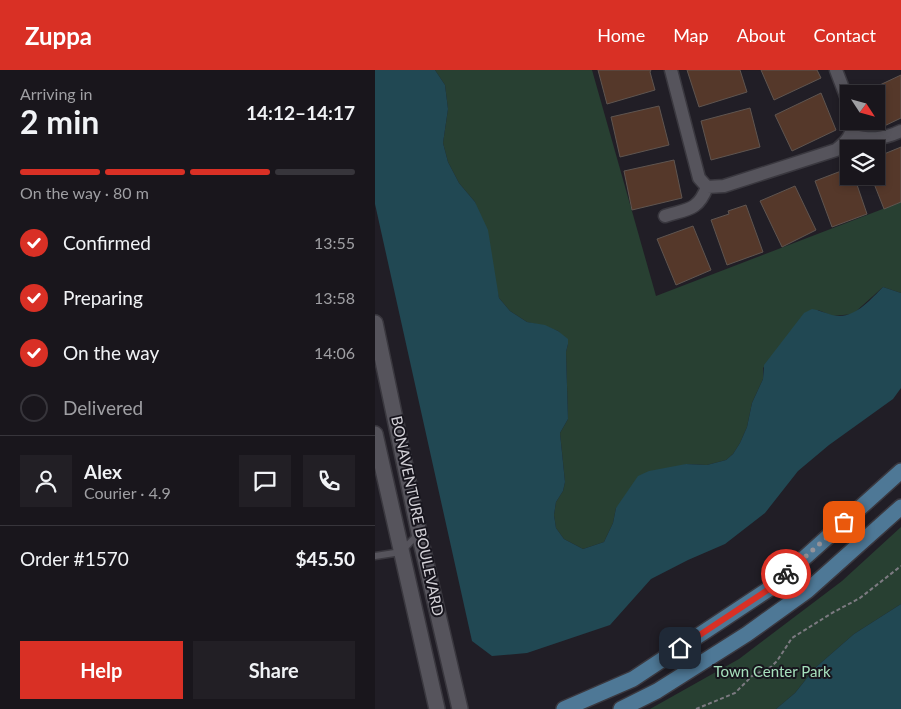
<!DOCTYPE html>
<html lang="en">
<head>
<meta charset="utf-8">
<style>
	:root { --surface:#19161c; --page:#221f25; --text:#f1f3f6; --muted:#9f9fa3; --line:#37353b; --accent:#d93025 }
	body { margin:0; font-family:Lato,sans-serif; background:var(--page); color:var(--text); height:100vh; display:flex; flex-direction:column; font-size:19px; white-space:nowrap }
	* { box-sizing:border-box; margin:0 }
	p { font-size:16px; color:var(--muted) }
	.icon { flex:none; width:28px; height:28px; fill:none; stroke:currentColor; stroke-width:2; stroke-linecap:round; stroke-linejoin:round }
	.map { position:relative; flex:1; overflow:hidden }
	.panel { display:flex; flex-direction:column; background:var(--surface); width:375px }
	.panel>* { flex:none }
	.needle { width:32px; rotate:126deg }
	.buttons { position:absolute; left:465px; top:15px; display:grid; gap:10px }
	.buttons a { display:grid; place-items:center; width:45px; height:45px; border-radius:0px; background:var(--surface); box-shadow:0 2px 8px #0003,0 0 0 1px var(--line); font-size:25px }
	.pin { position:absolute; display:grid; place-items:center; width:42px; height:42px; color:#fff; margin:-21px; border-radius:10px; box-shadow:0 2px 8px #0006 }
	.courier { position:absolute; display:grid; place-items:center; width:50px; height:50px; margin:-25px; border:4px solid #d93025; border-radius:50%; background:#fff; color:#222; box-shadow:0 1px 6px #0007 }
	.headline em { font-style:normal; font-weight:700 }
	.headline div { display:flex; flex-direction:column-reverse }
	.headline { display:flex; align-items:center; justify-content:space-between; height:85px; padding:0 20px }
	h1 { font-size:32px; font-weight:700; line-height:38px }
	.bar { display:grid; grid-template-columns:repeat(4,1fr); gap:8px 5px; align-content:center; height:60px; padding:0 20px }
	.bar i { height:6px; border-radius:4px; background:var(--line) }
	.bar .on { background:var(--accent) }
	.bar p { grid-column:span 4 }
	.line { display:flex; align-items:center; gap:12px; padding:0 20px; border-top:1px solid var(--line) }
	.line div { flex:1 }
	.round { display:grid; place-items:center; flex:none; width:52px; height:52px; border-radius:0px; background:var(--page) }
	ol { padding:0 20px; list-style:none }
	li { display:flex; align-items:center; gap:15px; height:55px }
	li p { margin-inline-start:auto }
	li .icon { padding:5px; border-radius:50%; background:var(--accent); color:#fff; stroke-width:4 }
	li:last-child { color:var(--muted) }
	li i { width:28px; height:28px; border:2px solid var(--line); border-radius:50% }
	.button { display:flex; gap:10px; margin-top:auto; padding:10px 20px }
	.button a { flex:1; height:58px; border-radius:0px; background:var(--accent); color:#fff; font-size:20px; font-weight:700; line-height:58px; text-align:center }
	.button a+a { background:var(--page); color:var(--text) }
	header { display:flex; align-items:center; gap:30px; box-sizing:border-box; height:70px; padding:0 25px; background:var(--accent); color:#fff }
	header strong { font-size:24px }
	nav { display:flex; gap:28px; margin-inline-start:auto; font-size:18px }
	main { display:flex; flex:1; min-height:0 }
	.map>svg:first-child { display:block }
</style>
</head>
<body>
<header>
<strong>Zuppa</strong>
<nav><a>Home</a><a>Map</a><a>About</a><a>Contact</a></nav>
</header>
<main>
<section class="panel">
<div class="headline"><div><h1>2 min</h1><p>Arriving in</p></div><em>14:12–14:17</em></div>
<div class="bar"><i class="on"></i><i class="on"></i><i class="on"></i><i></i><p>On the way · 80 m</p></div>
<ol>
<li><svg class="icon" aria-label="check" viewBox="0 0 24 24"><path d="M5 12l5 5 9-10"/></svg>Confirmed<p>13:55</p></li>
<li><svg class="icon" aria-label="check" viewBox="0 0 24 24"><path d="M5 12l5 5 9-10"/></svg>Preparing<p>13:58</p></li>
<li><svg class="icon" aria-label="check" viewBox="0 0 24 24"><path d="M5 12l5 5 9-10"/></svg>On the way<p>14:06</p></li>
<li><i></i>Delivered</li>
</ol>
<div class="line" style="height:90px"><a class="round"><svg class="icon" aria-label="person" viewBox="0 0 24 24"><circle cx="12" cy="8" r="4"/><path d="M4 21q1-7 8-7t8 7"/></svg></a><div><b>Alex</b><p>Courier · 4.9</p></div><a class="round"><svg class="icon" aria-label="chat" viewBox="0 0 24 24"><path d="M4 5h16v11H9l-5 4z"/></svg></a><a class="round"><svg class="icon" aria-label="phone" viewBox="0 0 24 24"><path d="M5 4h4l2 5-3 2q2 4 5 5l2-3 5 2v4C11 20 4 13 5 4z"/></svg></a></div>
<div class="line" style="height:65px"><div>Order #1570</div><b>$45.50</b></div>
<div class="button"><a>Help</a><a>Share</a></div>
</section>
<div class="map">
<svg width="526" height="639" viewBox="0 0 526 639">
	<rect width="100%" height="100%" fill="#211e26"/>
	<!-- green -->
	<path fill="#284032" d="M60,0h157l64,226 245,-94v91l-18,-6 -30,27 -20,2 -15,-6 -55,58v11l-11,24 -5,24 -7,16 -7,11 -7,6 -19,5 -21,-1 -70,44 -3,15 -9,19 -21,7 -19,-10 -8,-11 -2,-13 2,-13 7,-11 2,-9 -5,-49 8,-14 -2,-67 2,-8 -10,-13 -13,-5 -18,-4 -17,-11 -11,-13 -24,-96 -16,-19 -11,-21 -5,-19 5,-34 -3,-24z
		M526,457v77l-47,30 -39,34 -20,25 -19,16h-126l89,-50 103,-78z"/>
	<!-- water -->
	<path fill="#214853" d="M0,0h60l10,15 3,24 -5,34 5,19 11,21 16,19 13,28 11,68 11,13 17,11 18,3 13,6 10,8v5l-2,8 2,67 -8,14 5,49 -2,9 -7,11 -2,13 2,13 8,11 19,10 21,-7 9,-19 3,-15 22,-32 11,-5 37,-7 21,1 19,-5 7,-6 7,-11 7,-16 5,-24 11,-24 1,-14 40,-52 8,-4c7,1 13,4 20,6 21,6 38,-15 51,-28l18,6v95l-8,11 -64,46 -31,26 -33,42 -40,31 -37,16 -37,19 -41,46 -83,28 -35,3 -20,-15 -97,-437z
		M526,534v105h-125l19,-16 20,-25 39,-34z"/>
	<!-- building -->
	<path fill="#55382a" stroke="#5f5550" d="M223,0h53l-1,2 5,18 -48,14z
		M312,0h53l7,22 -48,15z
		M386,0h56l4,8 -47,22z
		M526,5v43l-21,10 -4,-8v-26h-8l-1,-3z
		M446,23l15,37 -44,21 -17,-36z
		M284,36l10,39 -49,12 -9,-40z
		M375,38l10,39 -49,13 -10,-39z
		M526,77v55l-17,7 -13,-33h5v-17l9,-3 -1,-2z
		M299,90l8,38 -50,12 -8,-39z
		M474,98v8h5l13,38 -35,13 -17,-46z
		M420,116l21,44 -34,17 -22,-46z
		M371,135l17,47 -36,13 -16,-45 18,-6 -1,-3z
		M318,156l18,44 -35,15 -19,-46z"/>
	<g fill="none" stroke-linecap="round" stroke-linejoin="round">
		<defs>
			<path id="service" d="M0,486l26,-4 17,-18"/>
			<path id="minor" d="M296,0l28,108 8,9 17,-1 112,-36c10,-8 17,-15 17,-29
				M461,0l13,34
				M475,65c20,5 32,5 51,-4
				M290,146c22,-7 33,-5 42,-29"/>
			<path id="secondary" d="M0,253l44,210 41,176
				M0,364l62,275"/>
			<path id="primary" d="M189,639l69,-30 139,-92 129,-116
				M246,639l36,-18 90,-57 60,-43 94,-84"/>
		</defs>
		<!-- service casing -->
		<use href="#service" stroke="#3a383f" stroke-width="9"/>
		<!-- minor casing -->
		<use href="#minor" stroke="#3a383f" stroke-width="15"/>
		<!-- secondary casing -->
		<use href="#secondary" stroke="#3a383f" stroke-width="18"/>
		<!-- primary casing -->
		<use href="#primary" stroke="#3a383f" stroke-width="18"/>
		<!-- path -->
		<path stroke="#7c7a81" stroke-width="2" stroke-dasharray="4 2.5" stroke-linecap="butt" d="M321,639l39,-16 17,-17 19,-9 6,-6 15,-23 40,-25 28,-15 41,-32"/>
		<!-- service -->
		<use href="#service" stroke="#56545c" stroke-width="6"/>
		<!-- minor -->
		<use href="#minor" stroke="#56545c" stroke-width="12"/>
		<!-- secondary -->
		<use href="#secondary" stroke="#56545c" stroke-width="15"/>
		<!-- primary -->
		<use href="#primary" stroke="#4e7896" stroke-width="15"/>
	</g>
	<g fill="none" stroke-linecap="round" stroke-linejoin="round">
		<!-- done -->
		<path stroke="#95939a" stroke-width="5" stroke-dasharray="0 9" d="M411,504l58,-52"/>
		<!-- route -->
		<path stroke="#d93025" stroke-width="6" d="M305,578l92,-61 14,-13"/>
	</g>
	<g text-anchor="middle" stroke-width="4" stroke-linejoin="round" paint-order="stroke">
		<!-- street labels -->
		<g font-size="15" fill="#d4d2d8" stroke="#17151d">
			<text transform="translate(42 446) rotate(78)" y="5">BONAVENTURE BOULEVARD</text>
		</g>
		<!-- park labels -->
		<g font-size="15" fill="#a6e0bc" stroke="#17151d">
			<text x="397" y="607">Town Center Park</text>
		</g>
	</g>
</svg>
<div class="buttons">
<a><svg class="needle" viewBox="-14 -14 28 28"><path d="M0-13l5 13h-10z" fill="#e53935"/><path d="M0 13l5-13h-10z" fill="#9f9fa3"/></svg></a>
<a><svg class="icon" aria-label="layers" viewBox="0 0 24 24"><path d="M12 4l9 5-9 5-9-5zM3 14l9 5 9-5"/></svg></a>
</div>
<div class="pin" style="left:469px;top:452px;background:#ea580c"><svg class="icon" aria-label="bag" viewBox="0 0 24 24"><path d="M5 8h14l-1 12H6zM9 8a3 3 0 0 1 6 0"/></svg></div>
<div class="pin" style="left:305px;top:578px;background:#1f2937"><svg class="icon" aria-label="home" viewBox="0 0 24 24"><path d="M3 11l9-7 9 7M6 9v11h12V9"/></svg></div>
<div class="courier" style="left:411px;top:504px"><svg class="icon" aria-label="bike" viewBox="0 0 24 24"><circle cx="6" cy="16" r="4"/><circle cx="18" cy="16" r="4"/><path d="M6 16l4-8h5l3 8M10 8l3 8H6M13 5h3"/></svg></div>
</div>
</main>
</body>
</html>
